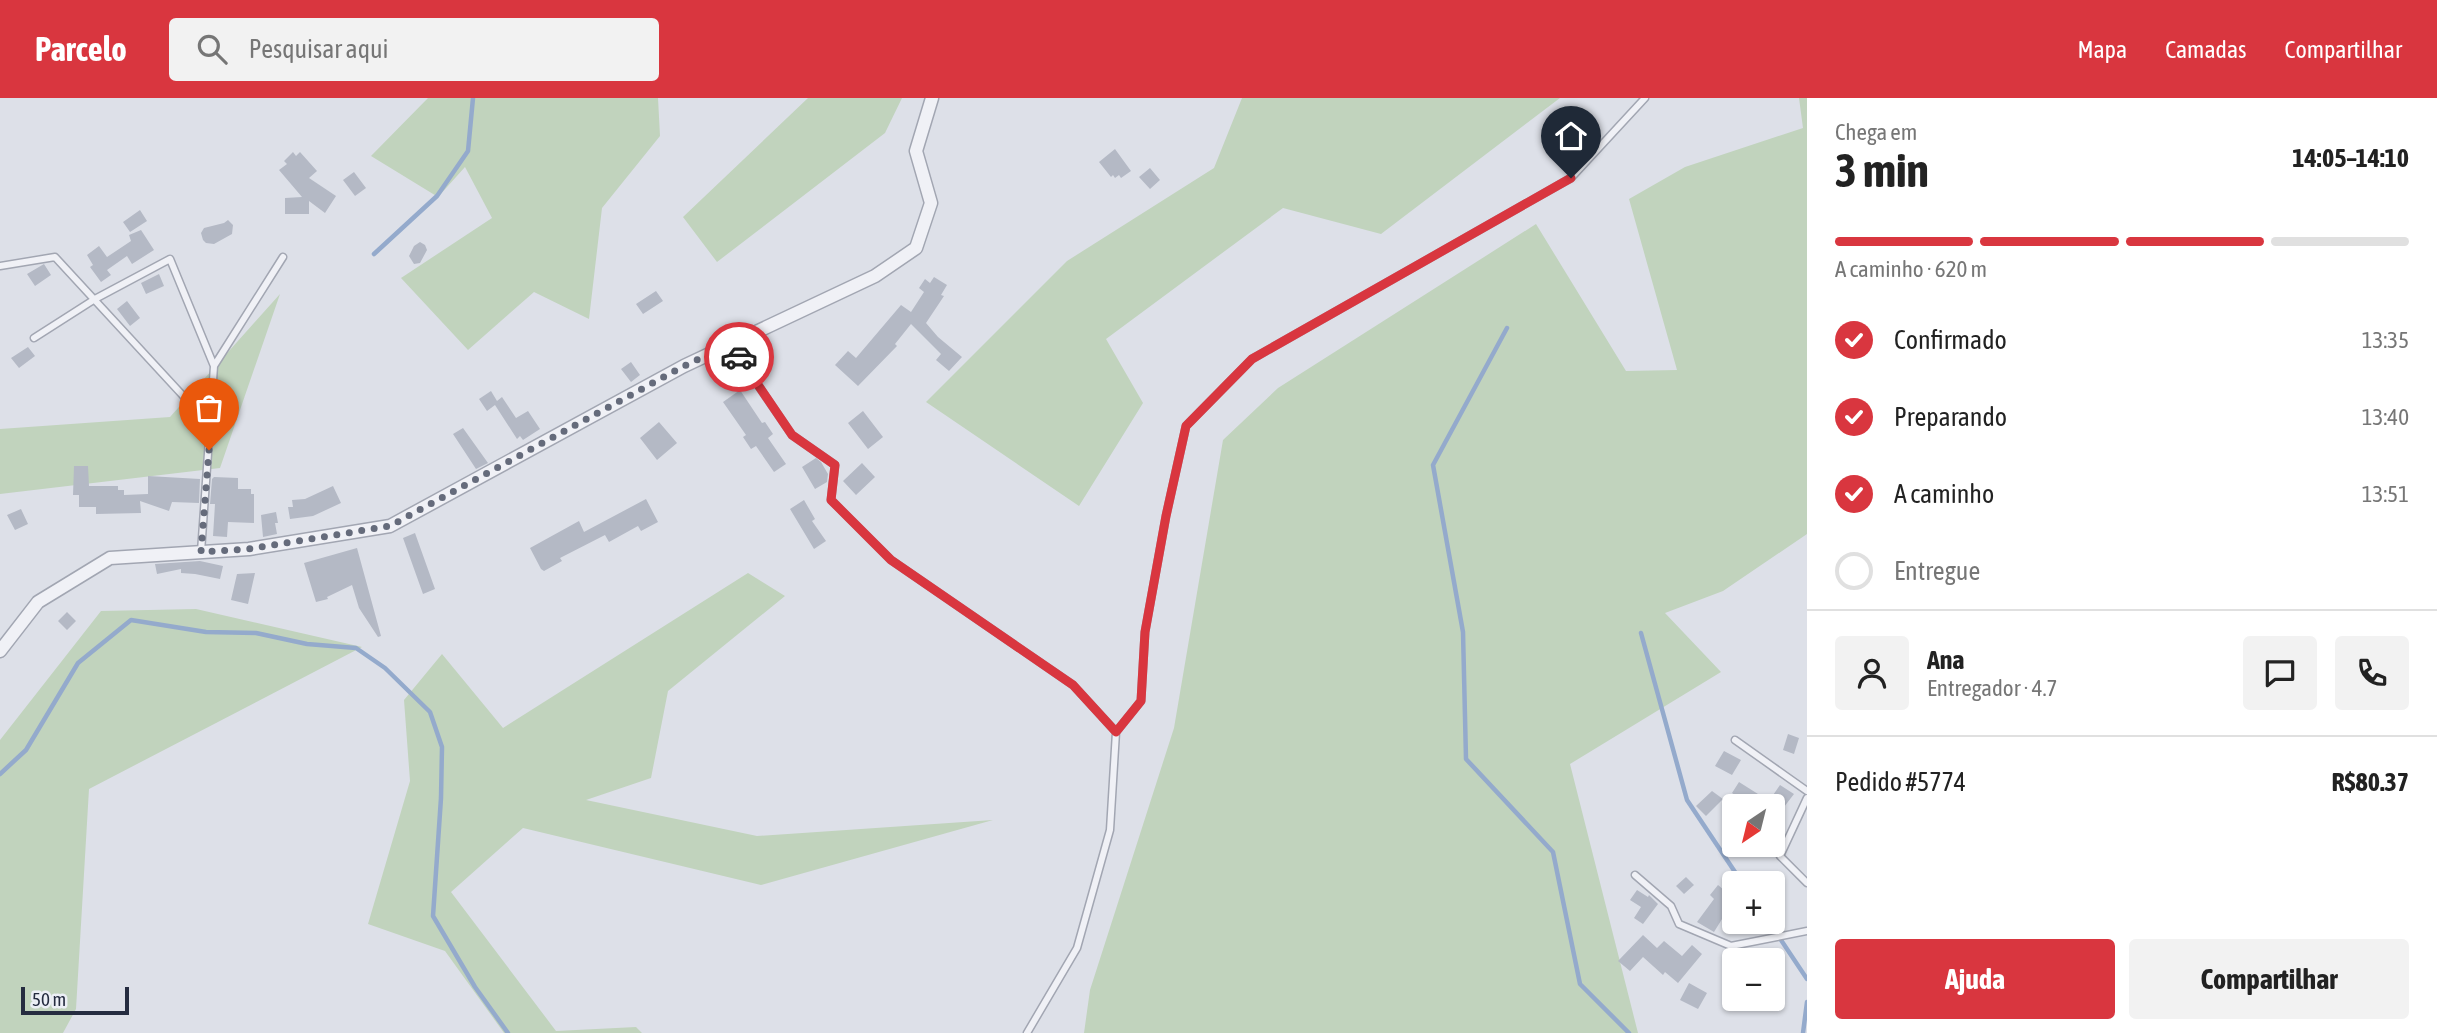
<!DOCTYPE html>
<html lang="pt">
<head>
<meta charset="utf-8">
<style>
	:root { --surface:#fff; --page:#f2f2f2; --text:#222; --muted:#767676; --line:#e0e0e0; --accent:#d9363f }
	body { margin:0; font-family:"Asap Condensed",sans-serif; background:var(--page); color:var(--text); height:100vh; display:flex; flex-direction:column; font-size:26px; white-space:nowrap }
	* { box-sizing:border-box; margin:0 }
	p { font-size:23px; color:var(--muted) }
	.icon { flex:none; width:38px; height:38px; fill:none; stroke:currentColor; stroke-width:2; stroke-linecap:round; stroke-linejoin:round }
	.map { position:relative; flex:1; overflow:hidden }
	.sheet { display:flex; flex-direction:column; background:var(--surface); width:630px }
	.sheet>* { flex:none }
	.needle { width:46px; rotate:215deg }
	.fabs { position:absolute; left:1722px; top:696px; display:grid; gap:14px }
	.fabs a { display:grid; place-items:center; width:63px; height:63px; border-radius:7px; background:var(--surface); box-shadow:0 2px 5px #0004; font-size:35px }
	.scale { position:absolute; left:21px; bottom:18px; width:108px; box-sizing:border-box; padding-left:7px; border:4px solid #252c40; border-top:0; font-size:19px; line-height:24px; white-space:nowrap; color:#252c40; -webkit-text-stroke:5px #eceff6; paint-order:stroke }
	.pin { position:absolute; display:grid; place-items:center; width:60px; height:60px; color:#fff; margin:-72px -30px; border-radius:50% 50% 50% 0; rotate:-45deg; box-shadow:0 0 7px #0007 }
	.pin .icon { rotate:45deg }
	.courier { position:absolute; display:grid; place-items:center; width:70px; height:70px; margin:-35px; border:5px solid #d9363f; border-radius:50%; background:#fff; color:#222; box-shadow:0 2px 9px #0007 }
	.summary em { font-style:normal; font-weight:700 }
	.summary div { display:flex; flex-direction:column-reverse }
	.summary { display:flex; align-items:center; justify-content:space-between; height:119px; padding:0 28px }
	h1 { font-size:46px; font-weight:700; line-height:52px }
	.bar { display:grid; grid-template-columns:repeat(4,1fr); gap:10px 7px; align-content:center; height:84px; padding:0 28px }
	.bar i { height:9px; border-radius:5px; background:var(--line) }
	.bar .selected { background:var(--accent) }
	.bar p { grid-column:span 4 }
	.line { display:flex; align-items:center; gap:18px; padding:0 28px; border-top:2px solid var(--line) }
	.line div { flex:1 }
	.round { display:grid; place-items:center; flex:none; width:74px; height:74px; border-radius:7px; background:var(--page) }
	ol { padding:0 28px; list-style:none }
	li { display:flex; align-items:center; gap:21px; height:77px }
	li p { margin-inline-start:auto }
	li .icon { padding:7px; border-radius:50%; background:var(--accent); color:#fff; stroke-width:4 }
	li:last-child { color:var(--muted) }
	li i { width:38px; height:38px; border:4px solid var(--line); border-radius:50% }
	.action { display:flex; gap:14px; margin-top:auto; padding:14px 28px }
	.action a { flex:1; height:80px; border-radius:7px; background:var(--accent); color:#fff; font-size:28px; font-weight:700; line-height:80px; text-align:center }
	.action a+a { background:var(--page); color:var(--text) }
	header { display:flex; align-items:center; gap:42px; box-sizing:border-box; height:98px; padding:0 35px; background:var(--accent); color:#fff }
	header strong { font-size:33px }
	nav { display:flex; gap:38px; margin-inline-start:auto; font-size:24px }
	.search { width:490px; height:63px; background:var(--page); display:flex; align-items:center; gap:18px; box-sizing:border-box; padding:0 24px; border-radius:7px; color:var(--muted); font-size:26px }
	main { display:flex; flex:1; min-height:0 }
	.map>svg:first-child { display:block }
</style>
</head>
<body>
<header>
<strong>Parcelo</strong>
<div class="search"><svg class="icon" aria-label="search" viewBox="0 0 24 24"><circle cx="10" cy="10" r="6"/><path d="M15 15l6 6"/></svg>Pesquisar aqui</div>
<nav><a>Mapa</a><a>Camadas</a><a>Compartilhar</a></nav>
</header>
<main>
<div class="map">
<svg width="1807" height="935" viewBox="0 0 1807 935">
	<rect width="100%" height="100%" fill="#dde0e8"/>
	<!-- green -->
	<path fill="#c1d3bd" d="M428,0h230l2,38 -58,72 -13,111 -55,-27 -66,58 -67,-72 91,-60 -27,-51 -27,30 -67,-41z
		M808,0h94l-17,35 -168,129 -34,-45z
		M1242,0h318l-179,136 -98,-26 -177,131 37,64 -64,103 -153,-104 141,-141 147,-93z
		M1799,0h8v436l-84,57 -58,22 56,59 -151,92 68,269h-554l6,-43 84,-262 49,-288 55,-52 258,-164 90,147 51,-1 -48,-171 56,-32 118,-39z
		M280,196l-60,174 -220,26v-65l170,-12z
		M748,475l37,23 -117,95 -17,87 -65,22 171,36 236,-16 -232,65 -238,-57 -72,64 105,139 80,-4 6,6h-138l-59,-82 -77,-27 42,-143 -6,-81 38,-46 61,74z
		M196,511l166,38 -273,142 -13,220 -13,24h-63v-293l101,-129z"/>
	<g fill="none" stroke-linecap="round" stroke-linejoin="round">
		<!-- stream -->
		<path stroke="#94aacc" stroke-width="4.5" d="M374,156l63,-58 31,-45 5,-53
			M1507,230l-74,137 30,167 3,127 87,93 27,132 49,49
			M1641,535l46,167 56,84
			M0,676l26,-24 52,-87 53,-43 75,12 50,1 51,11 49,4 29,20 45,44 12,35 -1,51 -8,118 42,71 33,46
			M1769,824l38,57
			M1803,935l4,-31"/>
	</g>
	<!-- building -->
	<path fill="#b4b9c5" d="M1115,51l16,22 -10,7 -2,-3 -4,3 -2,-3 -2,2 -12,-15z
		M293,54l3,4 4,-4 17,19 -8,7 27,18 -11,17 -16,-12v13h-24v-16l17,-1 -23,-27 8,-6 -3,-3z
		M1150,70l10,12 -10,9 -11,-12z
		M354,74l12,16 -11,8 -12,-16z
		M140,112l7,11 -17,11 -7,-10z
		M228,122l5,5 -1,9 -18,10 -8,-1 -3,-3 -2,-7 3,-5 20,-5z
		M141,132l13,20 -22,14 -5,-8 -20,14 4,5 -10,7 -11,-15 3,-2 -6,-10 12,-9 8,11 24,-16 -2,-6z
		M420,144l5,3 2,5 -7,13 -6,1 -5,-8 5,-10z
		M44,166l7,11 -16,11 -8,-12z
		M159,176l5,12 -18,8 -5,-11z
		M934,179l13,8 -6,10 3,1 -18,27 12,14 24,20 -13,14 -13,-11 5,-6 -30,-30 -16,20 2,2 -39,40 -23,-21 13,-14 8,7 45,-53 10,7 13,-20 -5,-4 6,-9 5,4z
		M656,193l7,10 -20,13 -7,-10z
		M127,203l13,17 -10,8 -13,-17z
		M28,249l7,9 -16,12 -8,-10z
		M631,264l9,13 -9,7 -10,-13z
		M740,292l22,33 3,-1 8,12 -5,4 18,26 -12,8 -18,-26 -5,3 -8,-12 3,-2 -23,-33z
		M491,293l6,10 5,-4 14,21 12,-7 12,18 -17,11 -3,-4 -3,3 -22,-34 -8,6 -8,-12z
		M863,313l20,26 -15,12 -20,-26z
		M659,324l18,21 -20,17 -17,-22z
		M463,330l25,35 -12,6 -23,-35z
		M816,360l5,4 7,12 -1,8 -12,7 -13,-22z
		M862,365l13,14 -19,18 -13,-14z
		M74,368h14l1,20h29v4h6v5l24,-1v-18l52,3 -1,24 -27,-1 -3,9 -29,-10 1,12 -45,1v-7h-17v-12h-6z
		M214,379l24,1v11h13v5h3v29l-26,-1 -1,15 -14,-1 2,-32h-5l2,-25z
		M333,388l8,17 -28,13 -23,3 -2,-12h5l-1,-7 13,-1z
		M646,401l12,23 -17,9 -3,-5 -29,16 -4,-7 -45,23 2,3 -18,10 -3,-2 -11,-21 49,-27 5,11z
		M804,402l11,19 -3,2 14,20 -12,8 -24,-40z
		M21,411l7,15 -13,6 -8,-15z
		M276,414l2,11h-3l2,11 -14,3 -2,-22z
		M415,435l20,56 -12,5 -20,-56z
		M357,450l24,88 -3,1 -19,-29 -7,-23 -25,12 1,2 -12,3 -12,-39z
		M200,463l23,5 -3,13 -25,-5 -14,-1v-4l-24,5 -2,-10z
		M255,475l-7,31 -17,-4 6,-26z
		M67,514l9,9 -9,9 -9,-9z
		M1788,636l11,4 -5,16 -11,-4z
		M1724,653l17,9 -9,15 -17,-9z
		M1739,684l19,12 -7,12 -19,-13z
		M1780,687l14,9 -10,13 -13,-9z
		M1712,693l11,8 -17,17 -10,-10z
		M1686,779l8,8 -10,9 -8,-8z
		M1734,784v35l-7,-6 -13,21 -17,-10 17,-23 -4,-4 8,-10 6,5 2,-2 1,2z
		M1637,792l11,7 1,-2 9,9 -15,20 -9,-6 7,-11 -11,-7z
		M1643,837l14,13 7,-7 18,15 10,-11 10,9 -24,29 -13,-11 -2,3 -20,-18 -13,14 -12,-10z
		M1689,885l18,10 -9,16 -18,-9z"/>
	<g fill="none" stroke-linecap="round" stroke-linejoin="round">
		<defs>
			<path id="service" d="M0,168l55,-9 155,168 -9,127
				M34,240l61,-39 75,-40 44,107
				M730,246l62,91 43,30 -4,35 60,60 182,125 43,47
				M210,327l4,-59 69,-109
				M1735,642l72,51
				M1807,700l-27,58 27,27
				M1635,777l36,31 8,18 52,22 76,-15
				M1027,935l50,-85 33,-118 6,-98 25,-31 4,-69 21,-116 20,-90 66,-67 319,-181 74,-80"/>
			<path id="minor" d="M0,553l38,-49 72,-44 139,-9 141,-23 294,-160 191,-90 41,-28 15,-45 -15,-52 16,-53"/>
		</defs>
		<!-- service casing -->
		<use href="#service" stroke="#a2a6b2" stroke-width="9"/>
		<!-- minor casing -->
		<use href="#minor" stroke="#a2a6b2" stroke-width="15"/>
		<!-- service -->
		<use href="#service" stroke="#f0f1f6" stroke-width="6"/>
		<!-- minor -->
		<use href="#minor" stroke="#f0f1f6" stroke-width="12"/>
	</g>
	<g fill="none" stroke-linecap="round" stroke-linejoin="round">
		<!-- done -->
		<path stroke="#656b7b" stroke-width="7" stroke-dasharray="0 12.6" d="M209,352l-8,102 48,-3 141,-23 294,-160 46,-22 9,13"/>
		<!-- route -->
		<path stroke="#d9363f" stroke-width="9" d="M739,259l53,78 43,30 -4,35 60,60 182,125 43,47 25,-31 4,-69 21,-116 20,-90 66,-67 319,-181"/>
	</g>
</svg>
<div class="fabs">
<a><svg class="needle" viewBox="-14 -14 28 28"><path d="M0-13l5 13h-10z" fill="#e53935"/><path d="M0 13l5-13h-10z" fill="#767676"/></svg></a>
<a>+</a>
<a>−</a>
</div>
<div class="scale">50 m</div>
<div class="pin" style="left:209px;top:352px;background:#ea580c"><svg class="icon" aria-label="bag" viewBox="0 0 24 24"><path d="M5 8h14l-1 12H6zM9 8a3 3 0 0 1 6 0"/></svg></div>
<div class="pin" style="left:1571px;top:80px;background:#1f2937"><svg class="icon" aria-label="home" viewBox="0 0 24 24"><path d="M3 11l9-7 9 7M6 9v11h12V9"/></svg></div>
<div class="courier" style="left:739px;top:259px"><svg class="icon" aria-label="car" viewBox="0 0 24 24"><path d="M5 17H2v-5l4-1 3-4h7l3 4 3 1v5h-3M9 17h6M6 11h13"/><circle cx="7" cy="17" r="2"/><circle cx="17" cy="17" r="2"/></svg></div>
</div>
<section class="sheet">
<div class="summary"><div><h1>3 min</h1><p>Chega em</p></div><em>14:05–14:10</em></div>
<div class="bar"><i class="selected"></i><i class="selected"></i><i class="selected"></i><i></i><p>A caminho · 620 m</p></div>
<ol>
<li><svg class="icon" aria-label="check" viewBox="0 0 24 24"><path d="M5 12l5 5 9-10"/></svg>Confirmado<p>13:35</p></li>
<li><svg class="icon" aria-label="check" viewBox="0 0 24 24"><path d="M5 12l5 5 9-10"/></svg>Preparando<p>13:40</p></li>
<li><svg class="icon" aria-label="check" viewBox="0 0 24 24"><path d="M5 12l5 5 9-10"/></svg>A caminho<p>13:51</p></li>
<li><i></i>Entregue</li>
</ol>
<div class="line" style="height:126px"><a class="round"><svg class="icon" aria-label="person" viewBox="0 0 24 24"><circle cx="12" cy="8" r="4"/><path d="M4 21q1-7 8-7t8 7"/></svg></a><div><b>Ana</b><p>Entregador · 4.7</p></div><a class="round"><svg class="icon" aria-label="chat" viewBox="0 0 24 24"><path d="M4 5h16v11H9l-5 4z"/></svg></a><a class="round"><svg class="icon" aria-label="phone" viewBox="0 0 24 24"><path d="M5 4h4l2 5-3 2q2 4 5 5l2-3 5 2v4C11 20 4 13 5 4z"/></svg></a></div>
<div class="line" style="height:91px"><div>Pedido #5774</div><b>R$80.37</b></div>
<div class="action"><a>Ajuda</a><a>Compartilhar</a></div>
</section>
</main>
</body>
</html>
